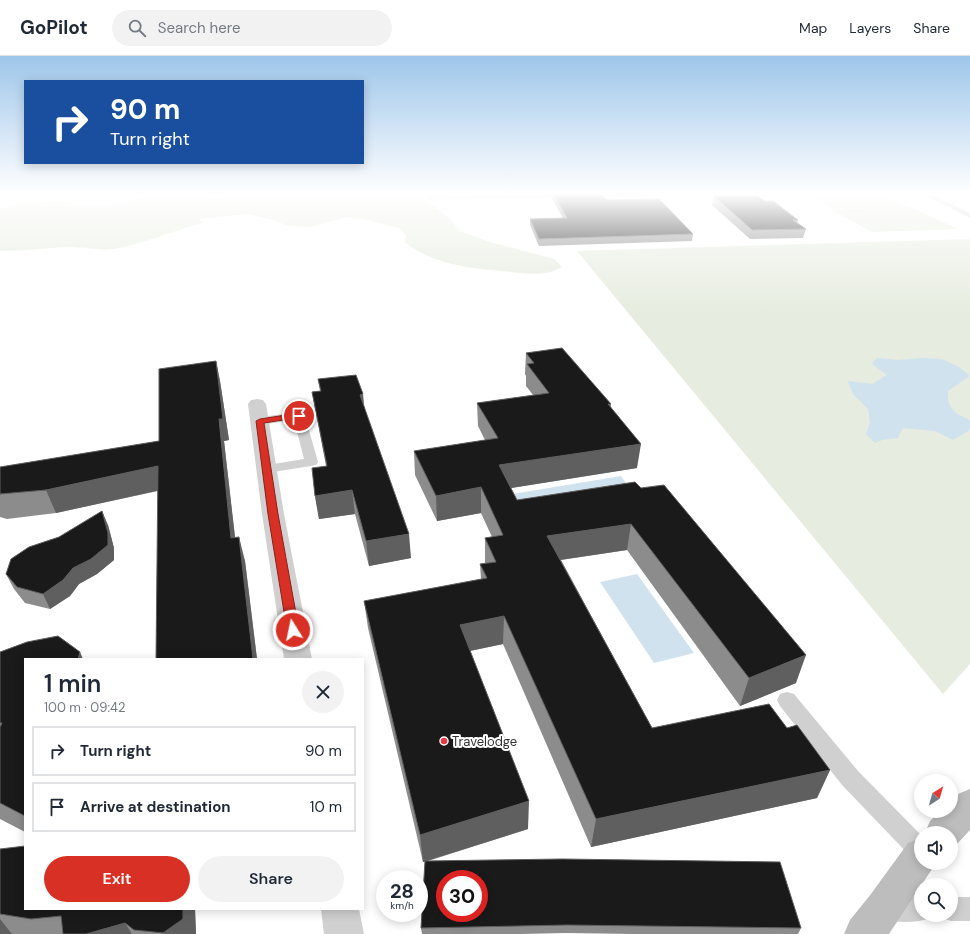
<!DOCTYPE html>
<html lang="en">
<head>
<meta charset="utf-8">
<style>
  body { margin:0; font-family:"DM Sans",sans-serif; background:#f2f2f3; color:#1f2937; height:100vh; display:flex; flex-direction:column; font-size:15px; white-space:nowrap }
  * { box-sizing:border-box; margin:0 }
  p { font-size:13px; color:#747a83 }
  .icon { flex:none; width:22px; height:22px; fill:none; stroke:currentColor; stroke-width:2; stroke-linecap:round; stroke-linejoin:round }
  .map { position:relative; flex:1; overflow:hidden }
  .details { position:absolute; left:24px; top:602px; width:340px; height:252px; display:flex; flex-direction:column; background:#fff; border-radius:0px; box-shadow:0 2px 10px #0003 }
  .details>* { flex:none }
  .banner { position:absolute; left:24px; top:24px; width:340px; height:84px; border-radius:0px; box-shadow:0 2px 10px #0003; background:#1a4fa0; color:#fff; overflow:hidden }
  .needle { width:26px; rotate:37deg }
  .tools { position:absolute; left:914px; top:718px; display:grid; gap:8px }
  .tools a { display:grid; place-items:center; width:44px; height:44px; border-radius:50%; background:#fff; box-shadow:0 2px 10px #0003; font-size:20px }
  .speed { position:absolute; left:376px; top:814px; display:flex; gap:8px; font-size:20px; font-weight:700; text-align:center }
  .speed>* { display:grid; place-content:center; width:52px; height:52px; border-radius:50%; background:#fff; box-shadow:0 2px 10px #0003; line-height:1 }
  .speed small { font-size:10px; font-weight:400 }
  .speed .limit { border:6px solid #d22; background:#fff; color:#111 }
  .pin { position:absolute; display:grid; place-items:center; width:34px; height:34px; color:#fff; margin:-17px; border:2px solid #fff; border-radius:50%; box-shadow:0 1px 4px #0007 }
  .me { position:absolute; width:44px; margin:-22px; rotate:350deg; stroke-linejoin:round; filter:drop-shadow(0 0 3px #0008) }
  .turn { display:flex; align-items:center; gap:14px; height:84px; padding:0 20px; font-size:18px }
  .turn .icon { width:52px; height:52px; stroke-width:2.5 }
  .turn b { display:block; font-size:28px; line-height:34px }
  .round { display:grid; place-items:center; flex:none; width:42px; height:42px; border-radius:21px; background:#f2f2f3 }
  .headline { display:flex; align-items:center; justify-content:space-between; height:68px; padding:0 20px }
  h1 { font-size:24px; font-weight:600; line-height:30px }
  .action { display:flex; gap:8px; margin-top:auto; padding:8px 20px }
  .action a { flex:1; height:46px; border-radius:24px; background:#d93025; color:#fff; font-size:16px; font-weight:600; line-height:46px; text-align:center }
  .action a+a { background:#f2f2f3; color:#1f2937 }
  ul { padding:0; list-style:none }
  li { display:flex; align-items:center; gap:12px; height:50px; margin:0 8px 6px; padding:0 12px; border:2px solid #e0e1e3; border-radius:0px }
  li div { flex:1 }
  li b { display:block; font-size:15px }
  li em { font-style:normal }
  header { display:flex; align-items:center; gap:24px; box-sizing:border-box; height:56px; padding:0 20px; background:#fff; border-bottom:1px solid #e0e1e3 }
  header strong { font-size:19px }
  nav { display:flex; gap:22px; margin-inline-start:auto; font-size:14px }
  .search { width:280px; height:36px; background:#f2f2f3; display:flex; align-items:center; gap:10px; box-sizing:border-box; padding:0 14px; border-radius:22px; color:#747a83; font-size:15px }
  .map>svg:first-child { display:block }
</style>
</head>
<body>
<header>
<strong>GoPilot</strong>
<div class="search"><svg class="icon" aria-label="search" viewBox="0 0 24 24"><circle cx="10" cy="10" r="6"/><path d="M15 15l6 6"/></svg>Search here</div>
<nav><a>Map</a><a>Layers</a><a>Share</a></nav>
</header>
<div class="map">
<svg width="970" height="878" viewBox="0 0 970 878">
  <rect width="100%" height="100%" fill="#fff"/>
  <g fill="#e6ecdf">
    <path d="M187 136 207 138V140C214 145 221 143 229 141V138L223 136H345L346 140 352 142 361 141 360 136H416L449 162 460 175 490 186 554 203 562 211C557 213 550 217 545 217 530 219 515 216 501 215 469 212 431 208 405 186L406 179 399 172 367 164 346 161 310 171 287 170 277 165 248 158 199 163 203 167C175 174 148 186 119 192 102 196 84 190 67 191 44 192 23 195 0 195V153L18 147 70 145 72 149 102 150 124 147 148 139Z"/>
    <path d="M885 140 908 151 833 153 814 141Z"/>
    <path d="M910 151 958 173 872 176 832 154 871 152 885 160 872 152Z"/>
    <path d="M970 183V608L943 638 577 195Z"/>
  </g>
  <g fill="#cfe2ee">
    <path d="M877 302 898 304 922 302 942 303 959 311 970 320 948 335C947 353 954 357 970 364V374L953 384 935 375 903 372 898 382 882 384 875 387 866 378 870 367 868 353 853 338 848 325 872 328 887 319 872 308Z"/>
    <path d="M621 420 629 431 514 452 506 439Z"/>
    <path d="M637 518 694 597 654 607 600 526Z"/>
  </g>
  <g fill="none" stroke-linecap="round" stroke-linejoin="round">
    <g fill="#d0d0d0" fill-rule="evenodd">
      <path d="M628 136H725L722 138 431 144 428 142 431 140Z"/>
      <path d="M918 136H926L970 157V162Z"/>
      <path d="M299 356 303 357 305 360 318 406 316 409 311 410 267 417 262 416 260 413 262 410 304 403 294 364 260 369 256 368 254 365 256 362 260 361Z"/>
      <path d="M787 636 794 638 858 715 921 779V806L913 803 842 729 780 650 777 644 780 638Z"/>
      <path d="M887 840 921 841V859H931L930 862C915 868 893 867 878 861L875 852 878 843Z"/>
      <path d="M951 841H970V865H951L942 862 941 859H951Z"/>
    </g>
    <g fill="#d0d0d0" fill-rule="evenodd">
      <path d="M257 343 263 344 266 348 284 458 312 603H284L262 458 248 348 251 344Z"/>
      <path d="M321 853H359L364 878H324Z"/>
    </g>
    <g fill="#bdbdbd" fill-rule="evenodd">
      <path d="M970 733V774L956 789 951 791V777H925L930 765 940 755H951V744L958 738Z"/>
      <path d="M921 782V807H936L889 878H844L850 864 871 838 908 787Z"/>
    </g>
  </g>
  <g fill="#8c8c8c">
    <path d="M553 137 607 144 693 178 692 185 539 190 530 169V163L563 162 552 143Z"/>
    <path d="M714 140 765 145 798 164 797 167 806 173 803 182 750 183 712 149Z"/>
    <path d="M526 297 611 348V351L637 412 511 432 517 444 635 426 796 627 740 650 627 494 561 504 652 672H787L830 714 817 742 591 791 503 588 470 595 528 773 428 805 801 872 798 878H634L566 877 521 878H422L421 872 425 806H423L368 572 364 545 481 523 480 508H485V482L492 481 481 457 437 465 415 419 414 395 485 384 478 370 477 347 533 339 526 330V320L525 318Z"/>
    <path d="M216 305 220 325 229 384 224 385 235 482 245 505 257 603H156L158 435 56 457 7 463 0 461V411L159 385Z"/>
    <path d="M318 323 364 350 411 502 369 510 355 458 319 463 315 440 326 410 316 357 312 336 320 335Z"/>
    <path d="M108 469 114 492V504L97 518 79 528 70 540 50 553 25 547 14 533 6 518Z"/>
    <path d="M0 596 25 603V776L0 763Z"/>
    <path d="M0 793 25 853H195L196 878H0Z"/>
  </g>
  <g fill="#5f5f5f">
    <path d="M216 305 220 325 229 384 224 385 238 507 231 482 219 363Z"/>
    <path d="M363 338 365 359 360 339Z"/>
    <path d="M641 388 637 412 498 434 499 409Z"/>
    <path d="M158 410 165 433 56 457 46 434Z"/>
    <path d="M481 431V457L437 465 436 440Z"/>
    <path d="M352 434 355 458 319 463 315 440Z"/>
    <path d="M102 455 108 469 114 492V504L97 518 79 528 70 540 50 553 43 538Z"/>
    <path d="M631 468 627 494 546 506 547 480Z"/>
    <path d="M409 478 411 502 369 510 366 485Z"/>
    <path d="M239 481 245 505 257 603H253Z"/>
    <path d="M504 560 503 588 460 597V569Z"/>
    <path d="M80 596 83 603H78Z"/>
    <path d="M806 599 796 627 740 650 749 622Z"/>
    <path d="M830 714 817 742 591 791 596 763Z"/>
    <path d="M529 745 528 773 423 806 420 779Z"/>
    <path d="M183 853H195L196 878H163V877Z"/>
    <path d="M0 863 12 878H0Z"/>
    <path d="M125 867 132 878H86Z"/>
  </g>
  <g fill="#1a1a1a" stroke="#5f5f5f" fill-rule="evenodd">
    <path d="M599 136 607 144 659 143 693 178 539 183 530 163 567 162 553 137Z"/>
    <path d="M714 140H757L765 145H773L798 164H793L806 173 752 174Z"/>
    <path d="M562 292 611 348H608L641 388 499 409 517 444 635 426 641 432 664 429 806 599 749 622 631 468 547 480 652 672 769 648 787 672 797 669 830 714 596 763 504 560 460 569 529 745 420 779 364 545 487 522 480 508 496 506 485 482 503 479 481 431 436 440 414 395 498 382 477 347 549 337 527 308 534 307 526 297Z"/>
    <path d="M216 305 223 363H219L231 482 239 481 253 603H156L158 410 46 434 0 438V411L159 385V313Z"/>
    <path d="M356 319 363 338 360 339 409 478 366 485 352 434 315 440 312 412 327 410 312 336 321 335 318 323Z"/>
    <path d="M102 455 108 477V489L91 503 73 512 63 524 43 538 17 531 6 518 11 503 29 491 59 481Z"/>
    <path d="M58 580 80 596 78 603H25V760L0 747V671L2 667H0V596L27 586Z"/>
    <path d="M25 790V853H183V863L163 877 134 874 125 867 86 878H63L61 860 31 863 0 858V793Z"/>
    <path d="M562 803 780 806 801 872 567 869 421 872 425 805ZM445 823H479V857H445Z"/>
  </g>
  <linearGradient id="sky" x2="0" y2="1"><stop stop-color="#9ec6ea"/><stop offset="0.53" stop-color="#fff"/><stop offset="1" stop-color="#fff" stop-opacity="0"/></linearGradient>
  <rect width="970" height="259" fill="url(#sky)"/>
  <path fill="#d93025" stroke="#8d1f18" d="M299 357 302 358V361L264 367 278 458 299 574 297 577 293 578 289 577 287 574 268 458 256 365 260 363Z"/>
  <circle fill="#e63946" stroke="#fff" stroke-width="1.5" cx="444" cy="685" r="4"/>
  <g text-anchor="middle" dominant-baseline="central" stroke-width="4" stroke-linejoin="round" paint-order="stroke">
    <g font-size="13" fill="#333" stroke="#fff" text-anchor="start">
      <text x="452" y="685">Travelodge</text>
    </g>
  </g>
</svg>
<div class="tools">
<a><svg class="needle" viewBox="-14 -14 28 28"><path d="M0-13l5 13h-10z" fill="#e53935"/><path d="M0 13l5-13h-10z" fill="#747a83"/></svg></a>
<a><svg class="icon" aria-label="sound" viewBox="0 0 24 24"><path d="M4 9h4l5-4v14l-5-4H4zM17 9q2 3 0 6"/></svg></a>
<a><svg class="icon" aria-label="search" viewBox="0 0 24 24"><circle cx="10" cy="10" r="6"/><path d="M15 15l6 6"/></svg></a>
</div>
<div class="speed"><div>28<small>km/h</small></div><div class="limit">30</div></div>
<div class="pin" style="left:299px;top:360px;background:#d93025"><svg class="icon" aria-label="arrive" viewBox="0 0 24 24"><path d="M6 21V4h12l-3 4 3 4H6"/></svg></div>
<svg class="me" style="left:293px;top:574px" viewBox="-20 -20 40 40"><circle r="17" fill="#d93025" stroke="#fff" stroke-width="3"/><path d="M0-11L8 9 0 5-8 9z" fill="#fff"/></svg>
<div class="banner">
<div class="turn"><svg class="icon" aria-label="right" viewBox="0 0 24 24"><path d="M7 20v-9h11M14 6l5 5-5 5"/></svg><div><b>90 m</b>Turn right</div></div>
</div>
<section class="details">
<div class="headline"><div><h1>1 min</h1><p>100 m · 09:42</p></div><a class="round"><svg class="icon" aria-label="close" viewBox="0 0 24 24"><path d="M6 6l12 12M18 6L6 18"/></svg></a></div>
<ul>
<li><svg class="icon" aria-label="right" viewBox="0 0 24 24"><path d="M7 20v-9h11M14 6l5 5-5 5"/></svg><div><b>Turn right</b></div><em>90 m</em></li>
<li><svg class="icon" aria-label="arrive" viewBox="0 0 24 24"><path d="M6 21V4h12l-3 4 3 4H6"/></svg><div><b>Arrive at destination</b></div><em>10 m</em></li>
</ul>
<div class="action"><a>Exit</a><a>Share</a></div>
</section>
</div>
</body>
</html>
